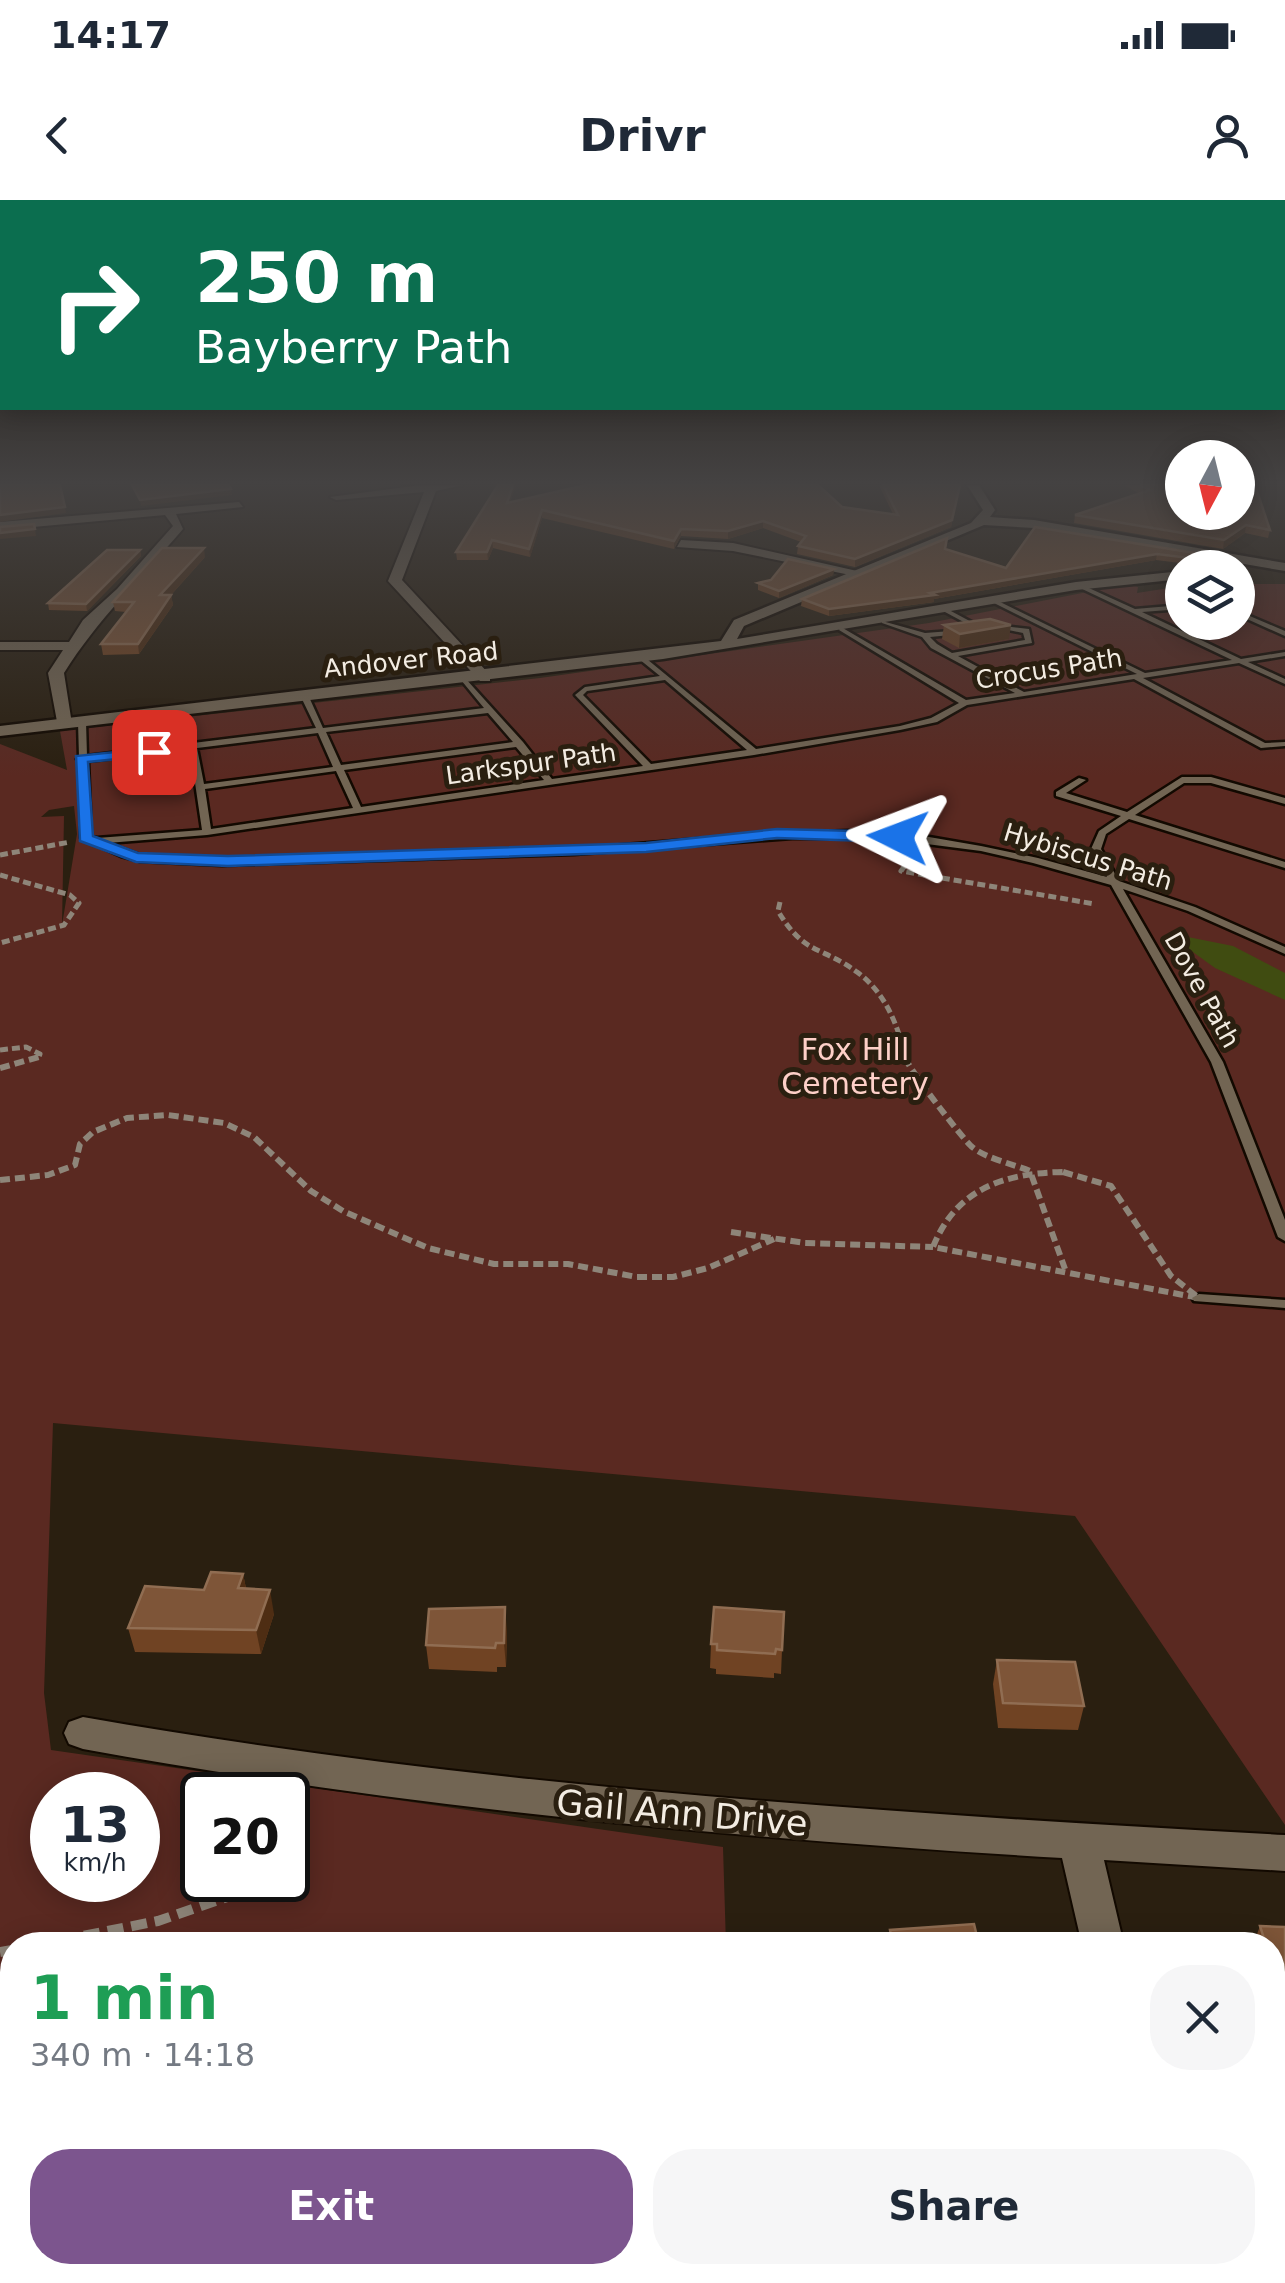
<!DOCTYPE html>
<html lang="en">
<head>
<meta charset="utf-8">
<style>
  body { margin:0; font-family:"DejaVu Sans",sans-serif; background:#f6f6f7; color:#1f2937; height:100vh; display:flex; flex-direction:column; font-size:38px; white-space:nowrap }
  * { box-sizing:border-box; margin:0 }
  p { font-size:32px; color:#747a83 }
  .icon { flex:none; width:55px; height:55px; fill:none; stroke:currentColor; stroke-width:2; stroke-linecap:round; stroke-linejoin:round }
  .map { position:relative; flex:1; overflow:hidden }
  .drawer { position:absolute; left:0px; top:1732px; width:1285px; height:352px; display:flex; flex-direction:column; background:#fff; border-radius:40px 40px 0 0; box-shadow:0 5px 25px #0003 }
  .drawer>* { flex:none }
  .hud { position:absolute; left:0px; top:0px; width:1285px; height:210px; box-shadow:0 5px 25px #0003; background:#0b6e4f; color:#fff; overflow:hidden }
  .needle { width:65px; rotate:187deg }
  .tools { position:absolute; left:1165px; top:240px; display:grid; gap:20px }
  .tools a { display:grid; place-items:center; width:90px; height:90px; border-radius:50%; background:#fff; box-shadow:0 5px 25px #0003; font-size:50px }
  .speed { position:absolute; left:30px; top:1572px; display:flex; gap:20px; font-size:50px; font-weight:700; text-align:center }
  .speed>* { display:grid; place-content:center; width:130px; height:130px; border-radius:50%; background:#fff; box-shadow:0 5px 25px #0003; line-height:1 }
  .speed small { font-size:25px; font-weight:400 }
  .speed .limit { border:5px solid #111; border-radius:15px; background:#fff; color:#111 }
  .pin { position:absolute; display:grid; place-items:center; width:85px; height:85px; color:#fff; margin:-42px; border-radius:20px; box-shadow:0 5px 15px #0006 }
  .me { position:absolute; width:110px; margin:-55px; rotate:273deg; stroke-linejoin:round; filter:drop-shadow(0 0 8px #0008) }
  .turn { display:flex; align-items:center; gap:35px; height:210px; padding:0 30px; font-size:45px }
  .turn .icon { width:130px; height:130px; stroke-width:2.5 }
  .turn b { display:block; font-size:70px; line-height:85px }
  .round { display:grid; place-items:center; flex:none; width:105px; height:105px; border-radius:40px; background:#f6f6f7 }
  .summary { display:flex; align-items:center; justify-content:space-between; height:170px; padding:0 30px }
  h1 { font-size:60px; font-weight:700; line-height:75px; color:#1e9e55 }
  .cta { display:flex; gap:20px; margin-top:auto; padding:20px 30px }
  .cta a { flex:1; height:115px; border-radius:40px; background:#7c558e; color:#fff; font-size:40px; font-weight:700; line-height:115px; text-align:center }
  .cta a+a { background:#f6f6f7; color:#1f2937 }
  .status { display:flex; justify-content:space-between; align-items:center; height:70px; padding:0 50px; background:#fff; direction:ltr }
  .status svg { height:28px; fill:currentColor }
  header { display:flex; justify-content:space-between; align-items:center; height:130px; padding:0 30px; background:#fff; font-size:45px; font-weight:700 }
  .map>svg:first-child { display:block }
</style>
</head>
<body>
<div class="status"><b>14:17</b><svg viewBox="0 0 49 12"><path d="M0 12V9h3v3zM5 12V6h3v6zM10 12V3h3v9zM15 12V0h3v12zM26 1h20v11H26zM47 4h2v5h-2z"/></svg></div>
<header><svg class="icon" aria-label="back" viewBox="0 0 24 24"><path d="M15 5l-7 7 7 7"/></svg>Drivr<svg class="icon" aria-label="person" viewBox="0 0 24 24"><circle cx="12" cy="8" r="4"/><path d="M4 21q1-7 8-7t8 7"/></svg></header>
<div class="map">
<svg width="1285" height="2083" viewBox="0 0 1285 2083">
  <rect width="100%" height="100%" fill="#2a1f10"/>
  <path fill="#5a2921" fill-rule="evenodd" d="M1128 384 1138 387 1137 393 1182 386V422H1238V384H1285V1625L1075 1316 53 1223 44 1493 51 1550 723 1647 726 1745H12V2072H738L739 2083H0V544L67 570 60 531 540 478 929 423ZM74 606 77 634 62 725 64 616 41 617 49 610ZM52 1595H138V1680H52ZM202 1595H288V1680H202Z"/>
  <path fill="#404c11" d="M1183 736 1233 746 1285 773V800L1215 768 1179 742Z"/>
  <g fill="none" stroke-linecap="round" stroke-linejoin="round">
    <g stroke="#120900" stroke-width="5">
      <g id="lane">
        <path d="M1080 384 1135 409 1182 405V409L1142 412 1241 459 1285 452V456L1248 462 1285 479V484L1239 463 1143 478 1265 543 1285 542V546L1261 548 1134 479 967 505 937 522 900 530 754 555 207 635 107 643 140 655 222 659 574 649 763 634 850 631 929 637 981 646 1038 658 1107 677 1091 649 1099 631 1121 616 1056 596V592L1079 578 1086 580 1066 593 1127 612 1182 577H1211L1285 598V604L1211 583H1184L1135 615 1285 662V668L1129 619 1106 634 1101 649 1119 681 1195 707 1285 747V754L1188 711 1123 689 1223 862 1285 1020V1041L1278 1037 1211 862 1111 685 1033 663 981 651 880 638H792L574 654 222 665 140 661 121 656 81 638 79 561 77 559 79 557 78 522 82 520 86 522 87 556 316 528 301 497 305 495 309 497 323 528 484 508 461 480 465 478 523 542 552 579 643 566 575 495 585 487 660 476 639 459 638 457 642 455 756 549 900 526 931 518 959 503 839 430 841 427 966 500 1015 493 931 448 922 437 882 423V421L925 433 964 430 961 434 930 437 937 444 952 453 1025 440 1023 433 994 427V425L1029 429 1032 443 958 456 1024 492 1137 474 992 402V400H996L1145 473 1232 460 1078 387ZM665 480 747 550 651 564 583 495 587 491ZM488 513 513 542 341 565 326 532ZM318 533 333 567 204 584 197 548ZM516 547 544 580 361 607 344 570ZM190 549 202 630 97 638 91 636 88 561ZM336 571 353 608 211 629 205 589Z"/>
        <path d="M945 410H949L979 426 973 427 945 412Z"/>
        <path d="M1238 411 1285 431V436L1238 415Z"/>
        <path d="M1199 1094 1285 1100V1108L1194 1101 1192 1098Z"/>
      </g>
    </g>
    <g stroke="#120900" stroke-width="4">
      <g id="street">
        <path d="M421 285H463L436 291 402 380 490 475V481H480L388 381 424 292 336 300 330 297Z"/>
        <path d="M239 302 243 307 176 314 183 329C142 377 97 420 64 473L72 524 58 527 48 473 63 450H0V442H69L83 420 117 389 173 326 165 315 0 330V322Z"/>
        <path d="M681 340 733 343 866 373 860 377 733 351 677 347Z"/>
        <path d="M83 1517C481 1587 882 1613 1285 1635V1671L1104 1660 1124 1745H1082L1062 1658C733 1638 407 1608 83 1549L69 1544 64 1533 69 1522Z"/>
        <path d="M1154 2072H1204L1207 2083H1157Z"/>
      </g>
    </g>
    <g stroke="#120900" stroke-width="5">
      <path id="secondary" d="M967 285H979L995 310 990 317 1034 320 1285 363V371L1034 328 984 325 744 426 737 439 1076 382 1182 371V379L1076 390 663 459 0 536V526L721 441 734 420 971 323 983 310Z"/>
    </g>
    <g stroke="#8e8579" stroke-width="5" stroke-dasharray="8 4" stroke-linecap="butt">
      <path d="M0 655 70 642"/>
      <path d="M912 656 901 671 1095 704"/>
      <path d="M0 675 70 695 79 703 64 725 0 743"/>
      <path d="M780 702 778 711C805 756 820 745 857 772 886 793 898 826 906 859"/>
      <path d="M0 850 26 847 40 854 38 859"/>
    </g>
    <g stroke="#8e8579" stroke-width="6" stroke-dasharray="10 5" stroke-linecap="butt">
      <path d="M905 857C907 867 960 935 971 946 984 958 1013 964 1030 971L1065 1069"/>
      <path d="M0 868 39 857"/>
      <path d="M1063 972 1111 986 1171 1076 1199 1098 933 1047C956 989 1004 973 1063 972Z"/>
      <path d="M0 980 48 975 75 965 80 944 93 932 127 918 168 915 224 923 254 937 311 991 343 1011 428 1048 494 1064H568L637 1077H673L708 1068 774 1039"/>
      <path d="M731 1032 805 1043 933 1047"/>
    </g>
    <g stroke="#8e8579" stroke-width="10" stroke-dasharray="16 8" stroke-linecap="butt">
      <path d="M288 1676 304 1670"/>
      <path d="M37 1745 158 1721 276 1680"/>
      <path d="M0 1752 12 1750"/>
    </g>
    <use href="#lane" fill="#726553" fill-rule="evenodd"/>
    <use href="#street" fill="#726553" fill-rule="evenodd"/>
    <use href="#secondary" fill="#726553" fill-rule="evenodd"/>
  </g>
  <g fill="#704323">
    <path d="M516 285 510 302 842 307 893 314 879 285H960L951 327 855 367 797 354 798 346 801 342 763 328 728 339 681 336 674 349 542 318 530 357 493 348 488 360H457L456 352Z"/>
    <path d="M1124 285H1182L1270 330 1268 338 1245 333 1223 349 1074 323 1075 315 1140 294Z"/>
    <path d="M1035 327 1207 355 1206 361 1196 365 1156 360 934 399V402L829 416 801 406 802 399 945 349 1006 368Z"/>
    <path d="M140 350 141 356 87 411 49 410 48 403Z"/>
    <path d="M205 357 171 395 173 405 139 454 103 455 101 444 126 412 115 411 113 402Z"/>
    <path d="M834 369 833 375 779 398 758 390V383Z"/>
    <path d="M944 425 1009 439 959 448 942 439Z"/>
    <path d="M243 1374 246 1388 274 1414 261 1454 135 1452 128 1428 204 1390Z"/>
    <path d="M507 1431 506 1467H497V1472L429 1469 426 1445Z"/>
    <path d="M711 1444 782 1450 781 1474 774 1473V1478L716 1474V1469L710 1468Z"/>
    <path d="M997 1460 1084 1506 1078 1530 998 1528 993 1484Z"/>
    <path d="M1260 1726 1285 1727V1873H1272V1745H1253Z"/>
    <path d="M989 2072H1068L1069 2083H990Z"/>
  </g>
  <g fill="#4e2d13">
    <path d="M513 285H516L507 310V303Z"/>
    <path d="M960 285 951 327 855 367V359Z"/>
    <path d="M231 289 232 295 141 306 140 300Z"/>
    <path d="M65 307 66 313 0 322V315Z"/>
    <path d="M542 310V318L530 357 529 349Z"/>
    <path d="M763 321V328L728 339V331Z"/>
    <path d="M1246 325 1245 333 1223 349 1224 340Z"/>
    <path d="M35 329 36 336 0 339V333Z"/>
    <path d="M681 329V336L674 349V341Z"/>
    <path d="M492 340 493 348 488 360 487 352Z"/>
    <path d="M204 348 205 357 162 405 160 395Z"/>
    <path d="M140 350 141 356 87 411 86 404Z"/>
    <path d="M1157 354 1156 360 934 399V402L829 416V409Z"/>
    <path d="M1207 355 1206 361 1196 365 1197 359Z"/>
    <path d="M834 369 833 375 779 398V391Z"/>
    <path d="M171 395 173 405 139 454 138 444Z"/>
    <path d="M1011 425 1009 439 959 448 960 434Z"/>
    <path d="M243 1374 248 1398 238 1388Z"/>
    <path d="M270 1390 274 1414 261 1454 256 1430Z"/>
    <path d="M505 1407 507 1431 506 1467 504 1443Z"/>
  </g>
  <g fill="#7e5538" stroke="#906d52" stroke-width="2.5">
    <path d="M0 285H60L65 307 0 315Z"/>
    <path d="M132 285H229L231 289 140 300Z"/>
    <path d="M498 285H513L507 303 586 285H818L842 307 898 315 883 285H960L952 320 855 359 798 346 806 336 763 321 728 331 681 329 674 341 542 310 529 349 492 340 487 352H456Z"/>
    <path d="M1140 285H1182V312H1238V285H1255L1270 330 1246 325 1224 340 1075 315 1150 290Z"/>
    <path d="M34 324 35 329 0 333V327Z"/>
    <path d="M1035 327 1207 355 1197 359 1157 354 930 393 935 395 829 409 802 399 947 338 945 349 1006 368Z"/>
    <path d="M162 348H204L160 395H171L138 444H101L134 402H113Z"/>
    <path d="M107 350H140L86 404 48 403Z"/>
    <path d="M788 359 834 369 779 391 758 383 771 380Z"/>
    <path d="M990 419 1011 425 960 434 944 425Z"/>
    <path d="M211 1372 243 1374 238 1388 270 1390 256 1430 128 1428 145 1386 204 1390Z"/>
    <path d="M505 1407 504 1443H496L495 1448 426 1445 429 1409Z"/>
    <path d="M714 1407 784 1412 782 1450 776 1449 775 1454 717 1450V1444H711Z"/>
    <path d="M997 1460 1075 1462 1084 1506 1003 1503Z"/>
    <path d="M974 1724 979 1745H893L890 1730Z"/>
    <path d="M1260 1726 1285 1727V1849L1272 1850V1745H1266Z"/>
    <path d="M997 2072H1068L1069 2083H998Z"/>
  </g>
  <linearGradient id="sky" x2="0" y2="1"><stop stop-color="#171109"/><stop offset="0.49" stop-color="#444242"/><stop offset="1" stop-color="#444242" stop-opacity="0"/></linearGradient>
  <rect width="1285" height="577" fill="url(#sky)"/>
  <path fill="#1a73e8" stroke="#114b97" stroke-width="2.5" d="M154 548 159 555 88 562 93 636 138 653 228 656 646 643 777 629 898 632 906 637 898 642 777 638 646 652 228 666 136 662 80 641 76 556Z"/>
  <g text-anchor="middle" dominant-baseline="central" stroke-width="10" stroke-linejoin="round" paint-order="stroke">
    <g font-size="25" fill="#f3ece2" stroke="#2a1f10">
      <text transform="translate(411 460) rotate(-6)">Andover Road</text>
      <text transform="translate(1049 469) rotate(-9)">Crocus Path</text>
      <text transform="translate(531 564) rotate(-8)">Larkspur Path</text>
      <text transform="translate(1088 657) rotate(17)">Hybiscus Path</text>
      <text transform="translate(1202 790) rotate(61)">Dove Path</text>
    </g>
    <g font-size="30" fill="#fed0c8" stroke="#2a1f10">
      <text x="855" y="849">Fox Hill<tspan x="855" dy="34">Cemetery</tspan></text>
    </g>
    <g font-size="35" fill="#f3ece2" stroke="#2a1f10">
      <text transform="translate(682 1613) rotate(5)">Gail Ann Drive</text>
    </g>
  </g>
</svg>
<div class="tools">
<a><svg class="needle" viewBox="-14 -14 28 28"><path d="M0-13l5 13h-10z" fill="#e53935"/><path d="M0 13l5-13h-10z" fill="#747a83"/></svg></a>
<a><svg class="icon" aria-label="layers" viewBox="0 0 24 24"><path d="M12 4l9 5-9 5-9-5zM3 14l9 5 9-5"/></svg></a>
</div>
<div class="speed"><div>13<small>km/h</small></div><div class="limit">20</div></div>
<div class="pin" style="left:154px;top:552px;background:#d93025"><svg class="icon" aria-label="arrive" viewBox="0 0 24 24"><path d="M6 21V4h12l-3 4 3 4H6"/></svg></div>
<svg class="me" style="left:898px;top:637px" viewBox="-20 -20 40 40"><path d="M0-17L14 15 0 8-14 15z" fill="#1a73e8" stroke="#fff" stroke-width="4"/></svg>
<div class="hud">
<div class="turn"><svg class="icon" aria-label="right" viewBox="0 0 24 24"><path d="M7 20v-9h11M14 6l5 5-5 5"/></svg><div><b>250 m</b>Bayberry Path</div></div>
</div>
<section class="drawer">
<div class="summary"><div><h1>1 min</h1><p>340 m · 14:18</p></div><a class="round"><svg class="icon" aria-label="close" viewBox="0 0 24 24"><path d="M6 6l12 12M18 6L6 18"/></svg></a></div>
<div class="cta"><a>Exit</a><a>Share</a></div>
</section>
</div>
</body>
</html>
